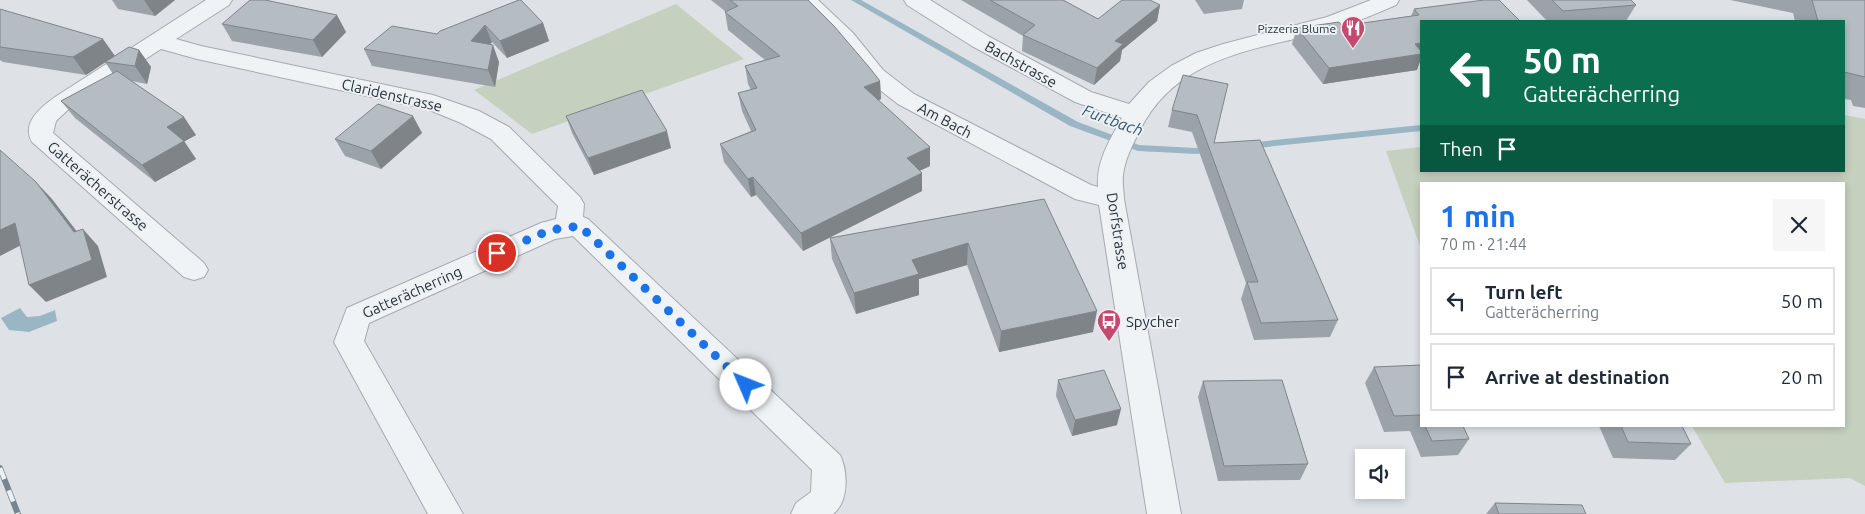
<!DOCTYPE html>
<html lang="en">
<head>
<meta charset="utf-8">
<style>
  body { margin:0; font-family:Ubuntu,sans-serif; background:#f6f6f7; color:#1f2937; height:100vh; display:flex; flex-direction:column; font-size:19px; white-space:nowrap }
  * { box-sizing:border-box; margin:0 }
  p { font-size:16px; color:#747a83 }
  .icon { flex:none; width:28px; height:28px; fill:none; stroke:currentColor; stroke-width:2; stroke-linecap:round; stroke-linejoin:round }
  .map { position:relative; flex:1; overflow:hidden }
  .sheet { position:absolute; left:1420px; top:182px; width:425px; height:245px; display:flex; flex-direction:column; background:#fff; border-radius:0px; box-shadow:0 2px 8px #0003 }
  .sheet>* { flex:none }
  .top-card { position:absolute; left:1420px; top:20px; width:425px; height:152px; border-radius:0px; box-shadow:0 2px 8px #0003; background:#0b6e4f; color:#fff; overflow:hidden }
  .buttons { position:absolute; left:1355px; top:449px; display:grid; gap:10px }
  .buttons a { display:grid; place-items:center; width:50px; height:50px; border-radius:0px; background:#fff; box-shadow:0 2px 8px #0003; font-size:25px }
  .pin { position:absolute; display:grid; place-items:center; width:42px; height:42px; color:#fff; margin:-21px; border:2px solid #fff; border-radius:50%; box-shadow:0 1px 5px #0007 }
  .me { position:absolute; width:55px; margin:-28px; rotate:314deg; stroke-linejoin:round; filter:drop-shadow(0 0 4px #0008) }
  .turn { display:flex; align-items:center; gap:18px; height:105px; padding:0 20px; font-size:22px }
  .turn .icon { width:65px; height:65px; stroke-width:2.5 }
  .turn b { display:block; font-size:35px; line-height:42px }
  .then { display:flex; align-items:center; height:48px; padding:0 20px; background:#0003; gap:10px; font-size:19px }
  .round { display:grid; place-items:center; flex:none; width:52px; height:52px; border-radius:0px; background:#f6f6f7 }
  .headline { display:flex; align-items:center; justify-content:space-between; height:85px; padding:0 20px }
  h1 { font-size:30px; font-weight:600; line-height:38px; color:#1a73e8 }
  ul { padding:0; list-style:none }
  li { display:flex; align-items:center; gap:15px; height:68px; margin:0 10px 8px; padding:0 10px; border:2px solid #e0e1e3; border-radius:0px }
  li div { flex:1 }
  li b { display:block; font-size:19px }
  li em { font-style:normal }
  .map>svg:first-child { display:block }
</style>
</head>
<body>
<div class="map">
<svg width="1865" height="514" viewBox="0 0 1865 514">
  <rect width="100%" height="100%" fill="#dee2e6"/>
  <g fill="#c6d0bf">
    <path d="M676 4 744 59 532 134 474 90Z"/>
    <path d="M1844 115 1865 119V486L1850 478 1725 483 1692 426H1844V184H1421V249L1386 151 1421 147V171H1844Z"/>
  </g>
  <path fill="#9ab6c5" d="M20 308 27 317 40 316 55 310 57 321 29 332 9 330 1 318Z"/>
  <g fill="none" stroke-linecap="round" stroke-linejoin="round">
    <g fill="#9ab6c5" fill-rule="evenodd">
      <path d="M851 0H861L1078 122 1139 145 1196 148 1214 146 1219 149 1214 152 1196 154 1138 151 1070 126Z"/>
      <path d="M1421 125V131L1247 149 1242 146 1247 143Z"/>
    </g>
    <g stroke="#a4aab0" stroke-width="2">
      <g id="minor">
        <path d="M206 0H232L229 5 176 39 201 46 433 95 479 111 509 127 580 197 584 204 583 217 588 219 840 455C848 471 849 502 833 514H791L796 503 811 492 812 470 573 236 555 239 369 323 364 341 463 514H428L334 342 347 308 541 223 556 219 558 206 491 139 461 123 427 109 197 59 161 49 71 107 56 121 53 133 204 263 208 270 204 277 194 280 184 277 32 142C21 123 41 107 55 97Z"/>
        <path d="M795 0H818L853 33 883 70 914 94 1091 185 1098 187C1096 162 1110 139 1122 118L1075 102 972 46 907 5 904 0H930L988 36 1091 92 1129 104 1149 82 1171 66 1196 53 1223 44 1327 17 1371 0H1399L1396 5C1375 14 1354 23 1332 30 1259 49 1177 55 1140 130 1133 144 1124 161 1123 176 1122 184 1124 192 1124 199L1181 514H1147L1099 205 1075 199 898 104 867 80 837 43Z"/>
      </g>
    </g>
    <use href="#minor" fill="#f0f3f5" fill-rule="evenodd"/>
    <g stroke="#78848f" stroke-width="6">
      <path id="rail" d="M0 468 18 514"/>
    </g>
    <use href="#rail" stroke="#edf1f4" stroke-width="4.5" stroke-dasharray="12" stroke-linecap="butt"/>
  </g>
  <g fill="#9ca3a8">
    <path d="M112 0H175L155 16 118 9Z"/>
    <path d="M519 0 543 23 549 41 507 58 492 42 490 44 499 62 495 87 372 66 364 49 437 34Z"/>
    <path d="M711 0H808L880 81 881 99 879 100 930 166 920 170 922 191 803 251 756 195 751 197 724 162 720 144 751 131 742 111 738 93 751 90 748 84 745 66 765 60 728 30 725 12H726Z"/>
    <path d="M961 0H1063L1098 19 1160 5 1157 21 1122 50 1120 61 1094 85 1022 51 1023 36Z"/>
    <path d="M1195 0H1244L1242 9 1204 14Z"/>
    <path d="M1527 0H1631L1636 5 1626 21H1547Z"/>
    <path d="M1730 0H1865V108L1853 106 1851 100 1844 99V21H1795L1793 13Z"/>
    <path d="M0 9 115 56 139 50 151 67 147 84 131 81 196 135 184 141 196 159 155 182 75 118 61 101 113 74 105 62 86 75 3 62 0 60Z"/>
    <path d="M1414 9 1520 21H1421L1417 70 1323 84 1292 44 1297 28 1342 26 1411 16Z"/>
    <path d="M222 24 346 32 322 57 232 41Z"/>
    <path d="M1183 75 1214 143 1338 320 1330 337 1254 340 1241 299 1246 283 1192 132 1168 127 1172 110Z"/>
    <path d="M566 116 671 148 594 175 572 133Z"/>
    <path d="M422 133 381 169 345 156 335 139Z"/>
    <path d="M1044 199 1093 332 999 352 967 265 919 279V295L856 314 832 259 830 238Z"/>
    <path d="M1421 365V426H1463L1469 439 1458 455 1421 457 1410 431 1384 432 1365 383 1374 367Z"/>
    <path d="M1058 380 1117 425 1072 436 1056 396Z"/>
    <path d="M1203 381 1308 464 1300 480 1218 481 1198 397Z"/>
    <path d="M1599 426H1682L1691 444 1675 460 1613 458Z"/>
    <path d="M1495 503 1586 514H1486Z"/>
  </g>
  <g fill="#7f8488">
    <path d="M144 0H175L155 16Z"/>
    <path d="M1160 5 1157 21 1122 50 1120 61 1094 85 1097 68 1115 41Z"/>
    <path d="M337 15 346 32 322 57 313 40Z"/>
    <path d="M543 23 549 41 507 58 500 41Z"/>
    <path d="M485 25 492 42 478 58 471 41Z"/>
    <path d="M103 39 115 56 86 75 73 57Z"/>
    <path d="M1421 43V59L1417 70 1323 84 1329 68 1415 44Z"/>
    <path d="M493 45 499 62 495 87 488 70Z"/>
    <path d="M139 50 151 67 147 84 135 66Z"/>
    <path d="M880 81 881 99 865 105 864 87Z"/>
    <path d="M413 116 422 133 381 169 371 151Z"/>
    <path d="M184 117 196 135 180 144 167 127Z"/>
    <path d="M667 131 671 148 594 175 588 158Z"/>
    <path d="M184 141 196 159 155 182 142 165Z"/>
    <path d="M930 147V166L907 177V158Z"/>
    <path d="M922 173V191L803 251 801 233Z"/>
    <path d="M753 177 756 195 751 197 748 179Z"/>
    <path d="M36 182 52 199 88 246 83 229 98 246 107 277 46 302 29 285 74 232Z"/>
    <path d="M15 223 31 240 0 256V230Z"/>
    <path d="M968 243 967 265 919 279V295L856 314 854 293 912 260Z"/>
    <path d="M1097 311 1093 332 999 352 1001 331Z"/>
    <path d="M1121 409 1117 425 1072 436 1075 420Z"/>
  </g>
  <g fill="#b5bdc3" stroke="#7f8488">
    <path d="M250 0H265L337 15 313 40 222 24Z"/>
    <path d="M519 0H521L543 23 500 41 485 25 471 41 493 45 488 70 364 49 392 26 437 34 440 31Z"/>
    <path d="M730 0H808L834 26 869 67 880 81 864 87 930 147 907 158 922 173 801 233 753 177 748 179 720 144 756 130 738 93 757 88 745 66 780 56 725 12 738 6Z"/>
    <path d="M990 0H1063L1098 19 1122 0H1150L1160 5 1115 41 1123 44 1097 68 1023 35 1035 25Z"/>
    <path d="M1484 0H1499L1520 21H1421V43L1415 44 1421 51V54L1329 68 1297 28 1339 22 1342 26 1419 15 1414 9Z"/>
    <path d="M1552 0H1631L1636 5 1563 11Z"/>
    <path d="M1812 0H1865V77L1844 72V21H1818Z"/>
    <path d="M0 9 103 39 73 57 0 47Z"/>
    <path d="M129 47 139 50 135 66 105 62Z"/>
    <path d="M117 71 184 117 167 127 184 141 142 165 61 101Z"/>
    <path d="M1183 75 1228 84 1214 143 1260 140 1338 320 1261 323 1247 282H1258L1197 115 1172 110Z"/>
    <path d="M642 90 667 131 588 158 566 116Z"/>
    <path d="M378 104 413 116 371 151 335 139Z"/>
    <path d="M0 150 36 182 74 232 83 229 92 260 29 285 15 223 0 230Z"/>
    <path d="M1044 199 1097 311 1001 331 968 243 912 260 919 274 854 293 830 238Z"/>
    <path d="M1421 365V417L1420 415 1394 416 1374 367Z"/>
    <path d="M1104 370 1121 409 1075 420 1058 380Z"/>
    <path d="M1282 380 1308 464 1224 466 1203 381Z"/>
    <path d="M1425 426H1463L1469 439 1432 441Z"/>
    <path d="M1621 426H1682L1691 444 1628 442Z"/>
    <path d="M1495 503 1582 505 1586 514H1499Z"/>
  </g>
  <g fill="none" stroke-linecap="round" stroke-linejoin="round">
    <path stroke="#1a73e8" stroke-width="9" stroke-dasharray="0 16.2" d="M497 253 550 230 580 226 746 385"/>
  </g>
  <defs>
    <g id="restaurant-pin" transform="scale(1.25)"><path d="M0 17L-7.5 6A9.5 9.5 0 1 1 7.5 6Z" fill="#c6486f" stroke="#edf1f4"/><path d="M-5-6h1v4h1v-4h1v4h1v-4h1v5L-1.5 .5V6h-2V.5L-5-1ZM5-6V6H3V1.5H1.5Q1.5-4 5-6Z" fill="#fff"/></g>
    <g id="bus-pin" transform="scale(1.25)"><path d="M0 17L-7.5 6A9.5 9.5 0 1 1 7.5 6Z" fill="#c6486f" stroke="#edf1f4"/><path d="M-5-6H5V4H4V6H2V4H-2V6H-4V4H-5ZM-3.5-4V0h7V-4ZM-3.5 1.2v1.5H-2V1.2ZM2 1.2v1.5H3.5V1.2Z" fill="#fff"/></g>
  </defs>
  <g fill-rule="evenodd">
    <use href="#restaurant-pin" x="1353" y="28"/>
    <use href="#bus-pin" x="1109" y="321"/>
  </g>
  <g text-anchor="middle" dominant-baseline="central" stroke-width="4" stroke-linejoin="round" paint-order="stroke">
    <g font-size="12" fill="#28333c" stroke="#edf1f4" text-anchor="end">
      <text x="1336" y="28">Pizzeria Blume</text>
    </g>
    <g font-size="15" fill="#28333c" stroke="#edf1f4">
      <text transform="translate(1021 64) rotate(29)">Bachstrasse</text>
      <text transform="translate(392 95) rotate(13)">Claridenstrasse</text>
      <text transform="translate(945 120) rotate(28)">Am Bach</text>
      <text transform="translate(98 186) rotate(41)">Gatterächerstrasse</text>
      <text transform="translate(1118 231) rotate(81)">Dorfstrasse</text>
      <text transform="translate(412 292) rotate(-24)">Gatterächerring</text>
    </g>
    <g font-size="15" fill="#28333c" stroke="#edf1f4" text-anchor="start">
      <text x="1126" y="321">Spycher</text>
    </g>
    <g font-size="16" font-style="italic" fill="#34576e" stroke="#edf1f4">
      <text transform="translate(1113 120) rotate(20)">Furtbach</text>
    </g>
  </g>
</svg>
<div class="buttons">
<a><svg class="icon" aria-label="sound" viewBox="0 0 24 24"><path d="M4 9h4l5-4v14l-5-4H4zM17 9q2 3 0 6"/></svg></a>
</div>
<div class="pin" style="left:497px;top:253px;background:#d93025"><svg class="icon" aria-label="arrive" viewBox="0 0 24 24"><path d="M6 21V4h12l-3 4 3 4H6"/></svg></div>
<svg class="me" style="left:746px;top:385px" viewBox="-20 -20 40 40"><circle r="19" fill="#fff"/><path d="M0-13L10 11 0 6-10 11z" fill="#1a73e8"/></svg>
<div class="top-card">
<div class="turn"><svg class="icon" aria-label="left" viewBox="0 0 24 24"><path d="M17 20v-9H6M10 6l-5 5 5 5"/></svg><div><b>50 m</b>Gatterächerring</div></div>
<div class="then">Then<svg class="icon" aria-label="arrive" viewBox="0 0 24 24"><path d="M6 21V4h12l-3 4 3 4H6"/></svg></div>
</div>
<section class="sheet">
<div class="headline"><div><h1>1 min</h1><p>70 m · 21:44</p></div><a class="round"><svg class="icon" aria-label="close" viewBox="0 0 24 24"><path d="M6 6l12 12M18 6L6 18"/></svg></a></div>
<ul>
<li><svg class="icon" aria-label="left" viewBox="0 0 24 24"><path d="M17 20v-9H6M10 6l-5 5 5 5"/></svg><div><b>Turn left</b><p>Gatterächerring</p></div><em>50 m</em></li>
<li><svg class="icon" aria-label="arrive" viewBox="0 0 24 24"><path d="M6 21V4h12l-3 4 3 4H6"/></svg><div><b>Arrive at destination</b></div><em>20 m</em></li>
</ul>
</section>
</div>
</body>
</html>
